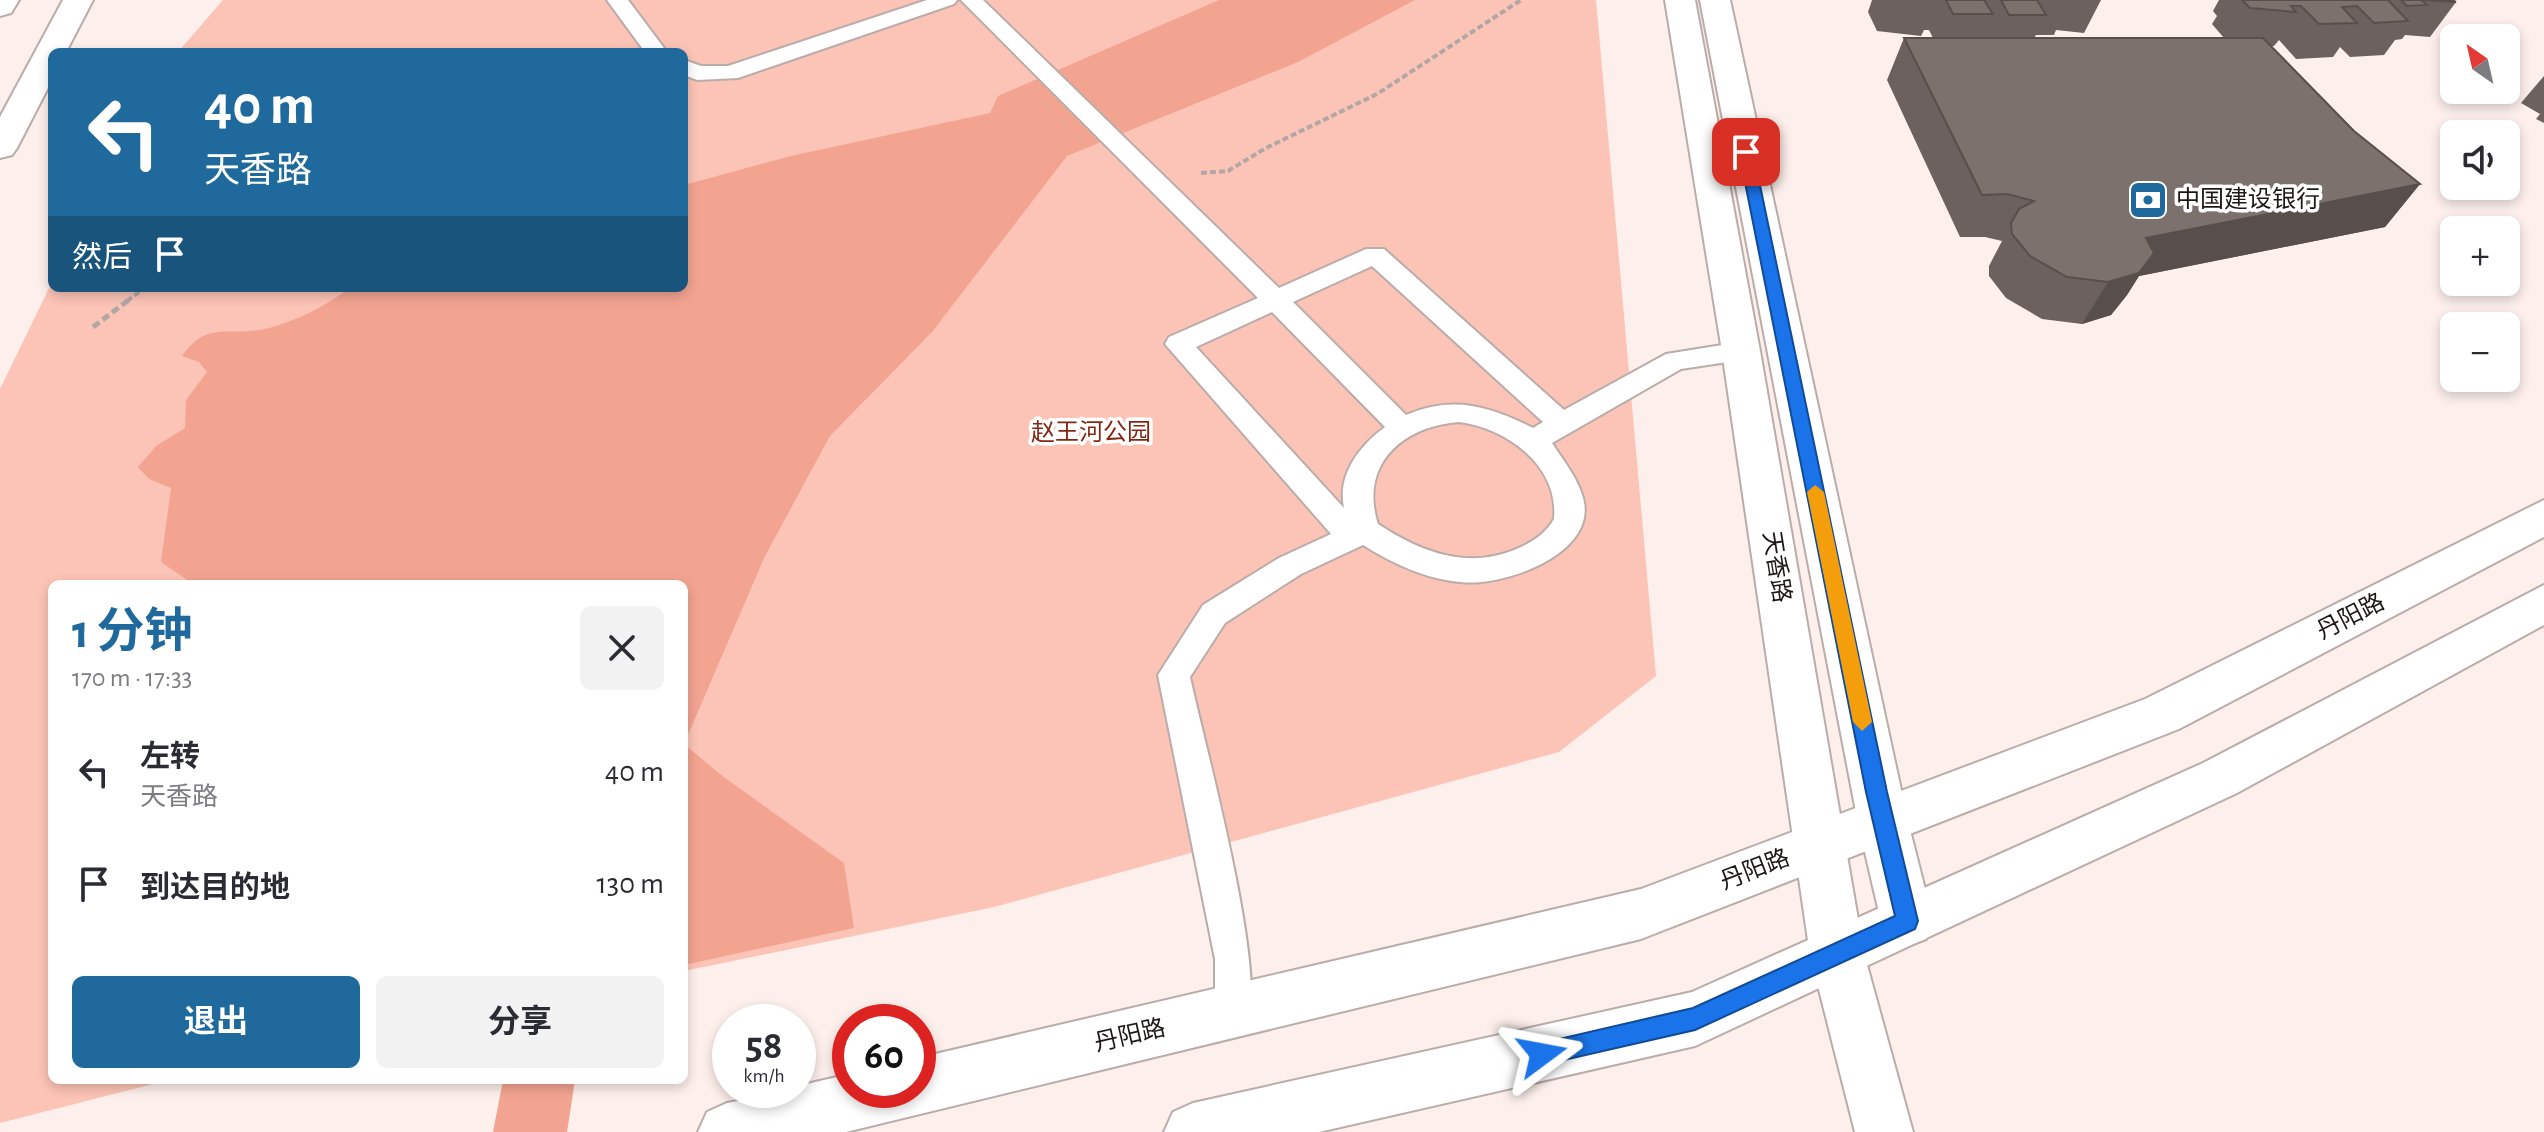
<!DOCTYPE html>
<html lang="zh">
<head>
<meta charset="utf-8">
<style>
  body { margin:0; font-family:"Alegreya Sans","Noto Sans SC",sans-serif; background:#f2f2f3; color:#2b2b33; height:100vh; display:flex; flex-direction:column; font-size:30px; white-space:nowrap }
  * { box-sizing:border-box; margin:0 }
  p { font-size:26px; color:#7c7c81 }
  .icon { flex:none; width:44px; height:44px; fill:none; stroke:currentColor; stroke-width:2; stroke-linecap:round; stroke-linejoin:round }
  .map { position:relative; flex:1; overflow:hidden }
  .side { position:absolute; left:48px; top:580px; width:640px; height:504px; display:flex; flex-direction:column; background:#fff; border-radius:12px; box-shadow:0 4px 12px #0003 }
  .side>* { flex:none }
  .top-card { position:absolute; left:48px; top:48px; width:640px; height:244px; border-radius:12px; box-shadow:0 4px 12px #0003; background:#1f699c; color:#fff; overflow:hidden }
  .needle { width:52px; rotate:326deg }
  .tools { position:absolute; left:2440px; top:24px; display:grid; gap:16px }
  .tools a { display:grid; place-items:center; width:80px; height:80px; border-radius:12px; background:#fff; box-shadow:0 4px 12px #0003; font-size:40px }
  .speed { position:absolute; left:712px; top:1004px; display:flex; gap:16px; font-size:40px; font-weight:700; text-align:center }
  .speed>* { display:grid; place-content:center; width:104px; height:104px; border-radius:50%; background:#fff; box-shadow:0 4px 12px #0003; line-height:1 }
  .speed small { font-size:20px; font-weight:400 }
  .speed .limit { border:12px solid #d22; background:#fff; color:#111 }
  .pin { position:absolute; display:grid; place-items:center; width:68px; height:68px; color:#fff; margin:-34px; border-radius:16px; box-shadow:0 4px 12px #0006 }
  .me { position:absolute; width:88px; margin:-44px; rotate:77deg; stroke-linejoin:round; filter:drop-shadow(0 0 6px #0008) }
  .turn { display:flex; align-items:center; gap:28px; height:168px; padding:0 24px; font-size:36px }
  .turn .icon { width:104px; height:104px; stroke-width:2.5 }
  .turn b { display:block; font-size:56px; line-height:68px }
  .then { display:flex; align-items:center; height:76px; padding:0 24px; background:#0003; gap:16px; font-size:30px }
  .round { display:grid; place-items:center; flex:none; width:84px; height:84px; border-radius:12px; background:#f2f2f3 }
  .summary { display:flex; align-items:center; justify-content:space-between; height:136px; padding:0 24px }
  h1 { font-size:48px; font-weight:700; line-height:60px; color:#1f699c }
  .button { display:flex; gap:16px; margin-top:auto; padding:16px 24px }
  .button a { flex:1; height:92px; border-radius:12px; background:#1f699c; color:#fff; font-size:32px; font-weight:700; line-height:92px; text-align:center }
  .button a+a { background:#f2f2f3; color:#2b2b33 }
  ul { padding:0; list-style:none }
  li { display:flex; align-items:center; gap:24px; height:112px; padding:0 24px }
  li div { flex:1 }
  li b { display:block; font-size:30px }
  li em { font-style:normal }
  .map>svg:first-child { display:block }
</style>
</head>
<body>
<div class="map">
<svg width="2544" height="1132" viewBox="0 0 2544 1132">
  <rect width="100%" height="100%" fill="#fdefeb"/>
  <path fill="#fcc4b6" d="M223 0H1596L1656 676 1559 752 994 907 684 971V584H52V1080H169L0 1123V389L52 282V288H684V52H178Z"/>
  <path fill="#f3a491" d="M1219 0H1415L1298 62 1067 156 932 332 830 436 765 556 684 744 725 778 844 863 854 928 684 965V584H193L161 562 171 488 149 479 138 467 156 446 185 428 186 400 207 372 199 362 182 356C206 322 224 335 259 330 290 325 325 306 350 288H684V185L791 156 990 113 998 96Z"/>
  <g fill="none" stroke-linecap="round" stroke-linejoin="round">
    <path fill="#f3a491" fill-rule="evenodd" d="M503 1080H575L567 1132H493Z"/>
    <g stroke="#baaca9" stroke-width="4">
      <g id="service">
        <path d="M607 0H628L667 52H645Z"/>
        <path d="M927 0H957L954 4 738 78 697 80 684 75V60L701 66H728Z"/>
        <path d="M961 0H983L1279 288 1366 249H1384L1564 410 1666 354 1741 342 1750 344 1754 351 1750 358 1741 360 1681 369 1552 443C1563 460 1580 481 1584 502 1594 556 1501 587 1460 582 1425 579 1392 563 1363 545L1301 574 1225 623 1190 677C1204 742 1268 975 1247 1025L1234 1031 1221 1025 1215 1012V959L1158 675 1203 605 1279 558 1331 534 1165 344 1169 337 1258 298ZM1372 266 1543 422 1533 428C1489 406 1453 395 1406 415L1293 302ZM1272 312 1385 427C1359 446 1337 475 1344 508L1196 347ZM1459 422C1507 428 1559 466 1554 519 1547 532 1534 541 1521 547 1470 571 1422 553 1378 524 1359 465 1402 426 1459 422Z"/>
      </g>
    </g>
    <g stroke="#baaca9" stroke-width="4">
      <path id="tertiary" d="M1837 928 1856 936 1864 954 1913 1132H1855L1810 954 1818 936Z"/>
    </g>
    <g stroke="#baaca9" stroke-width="4">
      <g id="secondary">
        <path d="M1665 0H1695L1760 351 1864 954 1856 972 1837 980 1818 972 1810 954 1722 351Z"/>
        <path d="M1700 0H1730L1908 822 1933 921 1926 939 1907 946 1888 939 1881 921 1858 822Z"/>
      </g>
    </g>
    <g stroke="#baaca9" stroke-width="4">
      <g id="primary">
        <path d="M0 0H19L11 13 0 16Z"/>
        <path d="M63 0H93L66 52H52V80L17 148 12 155 0 158V117Z"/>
        <path d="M2544 500V537L2179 729 1641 939 846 1132H698L707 1112 727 1103 798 1090V1086L850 1074V1090H918V1058L1641 889 2145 699Z"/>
        <path d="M2544 585V625L2237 793 1695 1046 1319 1132H1164L1173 1112 1193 1103 1692 992 2203 763Z"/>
      </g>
    </g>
    <g stroke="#b2a7a4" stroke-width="4" stroke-dasharray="6 3" stroke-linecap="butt">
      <path d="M1201 173 1228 171 1266 148 1377 94 1521 0"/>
      <path d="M127 301 145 288"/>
    </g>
    <path stroke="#b2a7a4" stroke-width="5" stroke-dasharray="8 4" stroke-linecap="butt" d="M93 327 130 299"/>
    <use href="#service" fill="#fff" fill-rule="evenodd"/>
    <use href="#tertiary" fill="#fff" fill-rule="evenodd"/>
    <use href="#secondary" fill="#fff" fill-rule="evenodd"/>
    <use href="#primary" fill="#fff" fill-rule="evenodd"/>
  </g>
  <g fill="#6c615f">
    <path d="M1872 0H2101L2084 33 2056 30 2054 35H2036L2034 38H2224L2212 24 2217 16 2213 11 2219 0H2452L2456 2 2430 37 2405 35 2402 39 2395 40 2384 55 2350 57 2340 47 2333 57 2296 59 2279 40 2274 46H2271L2354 131 2420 184 2385 227 2139 276 2127 295 2111 315 2082 324 2042 319 2006 298 1989 276V266L2002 241 1985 237H1960L1887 80 1904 38H1933L1929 30H1924L1921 36 1877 31 1868 12Z"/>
    <path d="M2544 76V123L2536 119 2540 114 2521 103Z"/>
  </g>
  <path fill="#584f4d" d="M2420 184 2385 227 2139 276 2127 295 2111 315 2082 324 2108 282 2146 238Z"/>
  <g fill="#7d716e" stroke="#584f4d" stroke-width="2">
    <path d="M1946 0H1984L1993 14H1953Z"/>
    <path d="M2001 0H2037L2046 15H2009Z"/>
    <path d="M2242 0H2388L2408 21 2374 23 2357 6 2342 7 2357 23 2319 24 2301 6H2291L2296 12 2250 8Z"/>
    <path d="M2401 0H2421L2427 5 2407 6Z"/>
    <path d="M2423 0H2452L2456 2Z"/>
    <path d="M1904 38H2263L2354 131 2420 184 2146 238 2154 253 2139 273 2108 282 2067 277 2030 256 2012 234 2011 223 2019 209 2034 201 2007 194 1982 195Z"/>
  </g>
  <path fill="#1a73e8" stroke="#114b97" stroke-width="2" d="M1746 148 1753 152 1887 792 1918 921 1915 929 1695 1030 1542 1065 1533 1062 1530 1054 1533 1045 1693 1008 1895 916 1866 792 1739 152Z"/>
  <path fill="#f59e0b" d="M1815 485 1824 492 1872 722 1862 731 1853 722 1807 492Z"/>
  <defs>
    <g id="bank-square" transform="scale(2)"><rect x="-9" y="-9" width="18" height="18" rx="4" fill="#1f699c" stroke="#fff"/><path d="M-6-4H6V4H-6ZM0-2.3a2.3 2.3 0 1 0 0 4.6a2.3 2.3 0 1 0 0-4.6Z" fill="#fff"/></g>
  </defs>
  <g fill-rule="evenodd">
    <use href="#bank-square" x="2148" y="200"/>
  </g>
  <g text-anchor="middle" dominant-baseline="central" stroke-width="7" stroke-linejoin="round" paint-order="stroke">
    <g font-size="24" fill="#1d1817" stroke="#fff" text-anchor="start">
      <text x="2176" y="200">中国建设银行</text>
    </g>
    <g font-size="24" fill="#822712" stroke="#fff">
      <text x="1091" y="433">赵王河公园</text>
    </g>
    <g font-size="24" fill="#1d1817" stroke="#fff">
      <text transform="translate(1776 567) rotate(81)">天香路</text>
      <text transform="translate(2351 617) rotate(-27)">丹阳路</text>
      <text transform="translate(1755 870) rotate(-21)">丹阳路</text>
      <text transform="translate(1130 1036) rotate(-13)">丹阳路</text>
    </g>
  </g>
</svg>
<div class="tools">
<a><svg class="needle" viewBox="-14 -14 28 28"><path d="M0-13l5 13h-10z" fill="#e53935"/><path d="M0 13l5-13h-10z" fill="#7c7c81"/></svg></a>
<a><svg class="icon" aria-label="sound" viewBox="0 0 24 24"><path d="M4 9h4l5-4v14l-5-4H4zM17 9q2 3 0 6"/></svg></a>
<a>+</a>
<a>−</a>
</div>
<div class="speed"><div>58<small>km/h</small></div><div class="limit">60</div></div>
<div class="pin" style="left:1746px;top:152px;background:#d93025"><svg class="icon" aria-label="arrive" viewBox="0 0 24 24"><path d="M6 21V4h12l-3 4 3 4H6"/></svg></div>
<svg class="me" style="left:1542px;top:1054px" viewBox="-20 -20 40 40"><path d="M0-17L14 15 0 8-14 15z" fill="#1a73e8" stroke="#fff" stroke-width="4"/></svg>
<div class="top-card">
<div class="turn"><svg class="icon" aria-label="left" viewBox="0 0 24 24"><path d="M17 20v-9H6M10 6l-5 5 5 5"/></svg><div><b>40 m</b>天香路</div></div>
<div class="then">然后<svg class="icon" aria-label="arrive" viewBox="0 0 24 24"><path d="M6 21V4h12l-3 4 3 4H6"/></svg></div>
</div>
<section class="side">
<div class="summary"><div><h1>1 分钟</h1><p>170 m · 17:33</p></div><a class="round"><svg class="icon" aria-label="close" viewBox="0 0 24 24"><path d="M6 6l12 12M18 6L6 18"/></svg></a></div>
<ul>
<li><svg class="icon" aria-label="left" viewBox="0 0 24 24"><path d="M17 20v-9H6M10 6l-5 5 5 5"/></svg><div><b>左转</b><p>天香路</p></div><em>40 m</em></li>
<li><svg class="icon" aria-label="arrive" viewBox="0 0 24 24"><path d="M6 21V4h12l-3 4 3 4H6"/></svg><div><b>到达目的地</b></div><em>130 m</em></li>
</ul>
<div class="button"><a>退出</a><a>分享</a></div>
</section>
</div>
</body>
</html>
